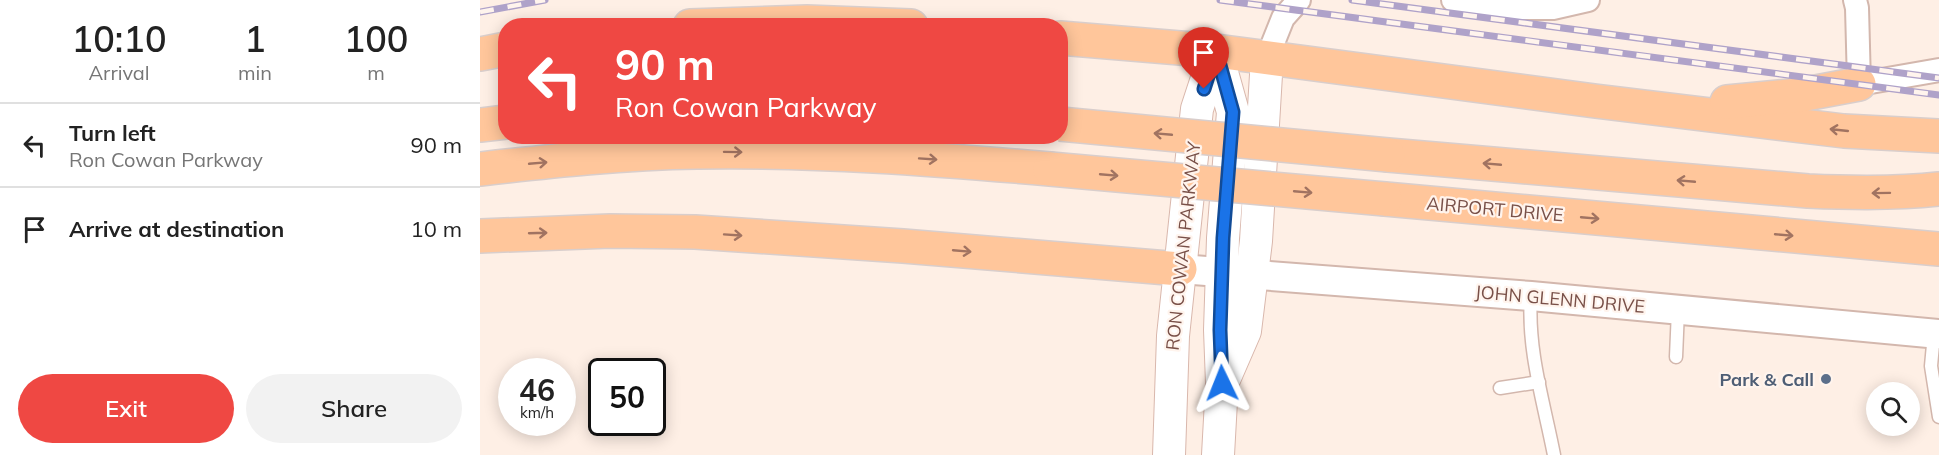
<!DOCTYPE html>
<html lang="en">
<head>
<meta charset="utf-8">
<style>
  body { margin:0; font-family:Mulish,sans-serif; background:#f2f2f2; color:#222; height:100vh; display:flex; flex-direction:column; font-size:22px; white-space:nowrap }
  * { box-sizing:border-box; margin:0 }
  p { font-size:20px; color:#767676 }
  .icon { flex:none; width:33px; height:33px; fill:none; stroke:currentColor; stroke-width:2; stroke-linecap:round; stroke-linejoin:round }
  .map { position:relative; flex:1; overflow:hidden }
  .details { display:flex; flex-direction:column; background:#fff; width:480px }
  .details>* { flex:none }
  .guide { position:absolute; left:18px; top:18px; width:570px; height:126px; border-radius:24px; box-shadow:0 3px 15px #0003; background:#ef4843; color:#fff; overflow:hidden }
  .tools { position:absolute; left:1386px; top:382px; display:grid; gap:12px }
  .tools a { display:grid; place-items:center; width:54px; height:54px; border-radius:50%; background:#fff; box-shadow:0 3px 15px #0003; font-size:30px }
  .speed { position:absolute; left:18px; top:358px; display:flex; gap:12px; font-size:30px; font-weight:700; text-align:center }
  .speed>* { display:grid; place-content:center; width:78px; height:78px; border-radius:50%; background:#fff; box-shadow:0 3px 15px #0003; line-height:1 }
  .speed small { font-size:15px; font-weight:400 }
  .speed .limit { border:3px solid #111; border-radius:9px; background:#fff; color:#111 }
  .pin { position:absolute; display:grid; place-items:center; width:51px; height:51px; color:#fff; margin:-62px -26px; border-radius:50% 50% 50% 0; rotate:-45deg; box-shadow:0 0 6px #0007 }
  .pin .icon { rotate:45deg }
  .me { position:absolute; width:66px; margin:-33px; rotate:358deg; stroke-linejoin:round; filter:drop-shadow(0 0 4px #0008) }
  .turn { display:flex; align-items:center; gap:21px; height:126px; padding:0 18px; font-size:27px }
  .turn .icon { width:78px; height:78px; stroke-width:2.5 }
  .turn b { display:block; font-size:42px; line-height:51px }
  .eta { display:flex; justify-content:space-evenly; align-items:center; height:102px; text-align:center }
  .eta b { font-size:36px; font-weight:600; line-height:42px }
  .action { display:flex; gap:12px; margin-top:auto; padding:12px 18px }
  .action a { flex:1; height:69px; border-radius:36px; background:#ef4843; color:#fff; font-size:24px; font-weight:600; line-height:69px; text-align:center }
  .action a+a { background:#f2f2f2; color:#222 }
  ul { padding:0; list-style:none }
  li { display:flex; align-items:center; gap:18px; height:84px; padding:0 18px; border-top:2px solid #e0e0e0 }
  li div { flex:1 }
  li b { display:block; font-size:22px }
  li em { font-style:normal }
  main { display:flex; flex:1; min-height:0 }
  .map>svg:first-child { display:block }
</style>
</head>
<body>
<main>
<section class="details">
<div class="eta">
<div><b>10:10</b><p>Arrival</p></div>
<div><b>1</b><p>min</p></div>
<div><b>100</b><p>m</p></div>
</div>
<ul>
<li><svg class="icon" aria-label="left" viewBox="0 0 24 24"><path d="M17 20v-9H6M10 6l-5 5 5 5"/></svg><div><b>Turn left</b><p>Ron Cowan Parkway</p></div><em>90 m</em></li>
<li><svg class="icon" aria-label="arrive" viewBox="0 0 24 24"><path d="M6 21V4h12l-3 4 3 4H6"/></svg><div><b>Arrive at destination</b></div><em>10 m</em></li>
</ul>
<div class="action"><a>Exit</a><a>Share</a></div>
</section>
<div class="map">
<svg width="1459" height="455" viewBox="0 0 1459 455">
  <rect width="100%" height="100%" fill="#feefe5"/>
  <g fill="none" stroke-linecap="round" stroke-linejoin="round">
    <g stroke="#d3b7ad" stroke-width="15">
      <g id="service">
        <path d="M1051 296C1047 350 1064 403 1074 455"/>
        <path d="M1454 334 1451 366 1459 417"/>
        <path d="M1196 357 1198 310"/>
        <path d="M1020 388 1059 382"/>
      </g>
    </g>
    <g stroke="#d3b7ad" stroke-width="26">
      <g id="minor">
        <path d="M973 0 1034 8H1073L1108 0"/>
        <path d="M1375 0 1377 8 1379 84 1459 70"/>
        <path d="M787 58 803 18 819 0"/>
      </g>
    </g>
    <g stroke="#d3b7ad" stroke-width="32">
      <path id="tertiary" d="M700 269 1051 296 1459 334"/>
    </g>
    <g stroke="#d9b7ac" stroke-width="34">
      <g id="secondary">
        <path d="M736 51 753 112 743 238 740 330 742 383 738 455"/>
        <path d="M745 377 765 331 776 241 787 58"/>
        <path d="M689 455 693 336 717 109 736 51"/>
      </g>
    </g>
    <g stroke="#d9cecc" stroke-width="36">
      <g id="primary">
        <path d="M210 26 327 22 431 26"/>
        <path d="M580 38 736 51 1115 101 1364 131 1459 136"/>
        <path d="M0 54 26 49"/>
        <path d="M1247 102 1320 95 1379 84"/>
        <path d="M0 125 26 122"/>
        <path d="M908 155 1328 191C1372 193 1415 194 1459 189"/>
        <path d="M0 169C72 161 145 153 217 152 335 150 453 159 570 169"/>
        <path d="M905 199 1459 249"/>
        <path d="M0 236 130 231 215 232 423 246 700 269"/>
      </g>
    </g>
    <use href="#service" stroke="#fff" stroke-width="12"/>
    <use href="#minor" stroke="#fff" stroke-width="22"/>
    <use href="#tertiary" stroke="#fff" stroke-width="28"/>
    <use href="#secondary" stroke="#fff" stroke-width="32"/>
    <use href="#primary" stroke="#ffc69b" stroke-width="33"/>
    <g stroke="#afa2c9" stroke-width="7">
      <g id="rail">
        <path d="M740 0 1459 95"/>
        <path d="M872 0 1459 78"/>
        <path d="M0 12 65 0"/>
      </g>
    </g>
    <use href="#rail" stroke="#fff4ed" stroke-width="4.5" stroke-dasharray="14" stroke-linecap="butt"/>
    <g stroke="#d9cecc" stroke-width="36" stroke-linecap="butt">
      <g id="primary-bridge">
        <path d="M580 124 908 155"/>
        <path d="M570 169 905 199"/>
      </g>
    </g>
    <use href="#primary-bridge" stroke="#ffc69b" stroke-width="33"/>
  </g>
  <defs><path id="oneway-shaft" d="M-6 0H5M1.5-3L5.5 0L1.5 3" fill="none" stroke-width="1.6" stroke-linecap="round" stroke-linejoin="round" transform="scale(1.5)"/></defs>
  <g stroke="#a17361">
    <use href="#oneway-shaft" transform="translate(1359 130) rotate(-174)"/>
    <use href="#oneway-shaft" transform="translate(683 134) rotate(-175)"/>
    <use href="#oneway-shaft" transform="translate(253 152) rotate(1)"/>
    <use href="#oneway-shaft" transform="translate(448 159) rotate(4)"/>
    <use href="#oneway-shaft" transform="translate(58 163) rotate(-5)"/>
    <use href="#oneway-shaft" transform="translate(1012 164) rotate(-175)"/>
    <use href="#oneway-shaft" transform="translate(629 175) rotate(5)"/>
    <use href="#oneway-shaft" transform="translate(1206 181) rotate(-175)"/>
    <use href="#oneway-shaft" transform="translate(823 192) rotate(5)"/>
    <use href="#oneway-shaft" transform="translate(1401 193) rotate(179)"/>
    <use href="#oneway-shaft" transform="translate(1110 218) rotate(5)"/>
    <use href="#oneway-shaft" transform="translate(58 233) rotate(-2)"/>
    <use href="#oneway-shaft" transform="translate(253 235) rotate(4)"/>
    <use href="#oneway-shaft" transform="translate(1304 235) rotate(5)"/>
    <use href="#oneway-shaft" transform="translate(482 251) rotate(5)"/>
  </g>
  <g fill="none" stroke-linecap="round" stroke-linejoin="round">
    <g stroke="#114b97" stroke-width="15">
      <path id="route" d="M724 89 736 51 753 112 743 238 740 330 742 383"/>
    </g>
    <use href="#route" stroke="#1a73e8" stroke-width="10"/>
  </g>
  <circle fill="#5c6f8a" stroke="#fff4ed" stroke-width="2" cx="1346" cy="379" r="6"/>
  <g text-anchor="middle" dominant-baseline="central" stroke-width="4.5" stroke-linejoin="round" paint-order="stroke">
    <g font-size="18" fill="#795048" stroke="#fff4ed">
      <text transform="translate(1015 209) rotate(5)">AIRPORT DRIVE</text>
      <text transform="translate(703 246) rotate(-84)">RON COWAN PARKWAY</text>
      <text transform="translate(1080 299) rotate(5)">JOHN GLENN DRIVE</text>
    </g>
    <g font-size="18" font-weight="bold" fill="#4e5e75" stroke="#fff4ed" text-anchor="end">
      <text x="1334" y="379">Park &amp; Call</text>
    </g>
  </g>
</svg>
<div class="tools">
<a><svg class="icon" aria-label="search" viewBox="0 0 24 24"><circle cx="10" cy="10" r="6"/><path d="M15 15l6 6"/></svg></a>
</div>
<div class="speed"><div>46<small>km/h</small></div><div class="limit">50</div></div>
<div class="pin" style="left:724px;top:89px;background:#d93025"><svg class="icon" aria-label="arrive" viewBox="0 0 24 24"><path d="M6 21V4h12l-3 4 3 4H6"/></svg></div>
<svg class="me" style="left:742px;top:383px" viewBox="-20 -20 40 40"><path d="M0-17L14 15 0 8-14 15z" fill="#1a73e8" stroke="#fff" stroke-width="4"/></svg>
<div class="guide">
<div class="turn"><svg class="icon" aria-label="left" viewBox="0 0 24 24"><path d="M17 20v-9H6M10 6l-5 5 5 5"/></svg><div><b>90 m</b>Ron Cowan Parkway</div></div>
</div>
</div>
</main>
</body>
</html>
